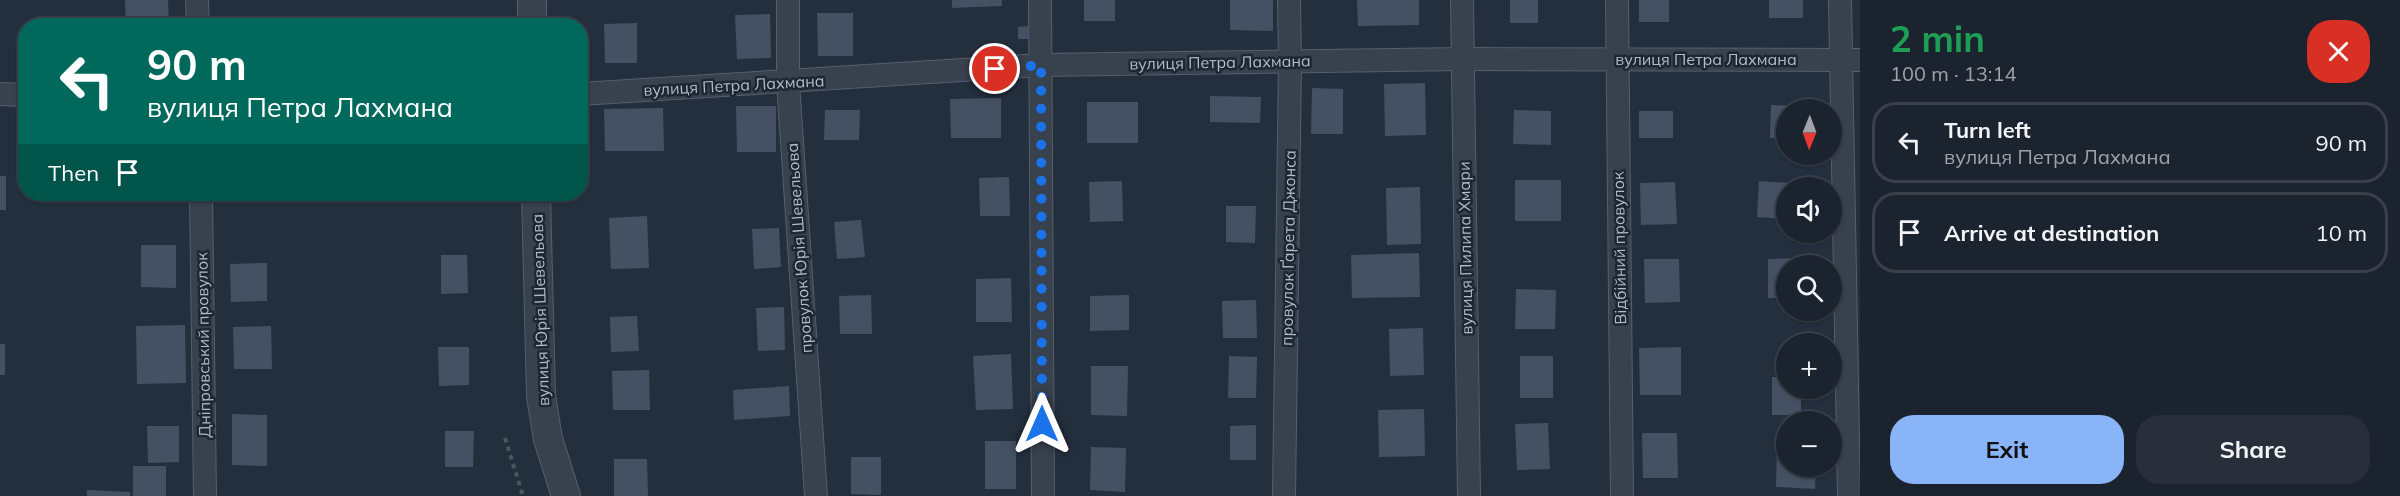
<!DOCTYPE html>
<html lang="en">
<head>
<meta charset="utf-8">
<style>
  body { margin:0; font-family:Mulish,sans-serif; background:#282f3a; color:#f1f3f6; height:100vh; display:flex; flex-direction:column; font-size:22px; white-space:nowrap }
  * { box-sizing:border-box; margin:0 }
  p { font-size:20px; color:#a0a4aa }
  .icon { flex:none; width:33px; height:33px; fill:none; stroke:currentColor; stroke-width:2; stroke-linecap:round; stroke-linejoin:round }
  .map { position:relative; flex:1; overflow:hidden }
  .side { display:flex; flex-direction:column; background:#1b232e; width:540px }
  .side>* { flex:none }
  .top-card { position:absolute; left:18px; top:18px; width:570px; height:183px; border-radius:24px; box-shadow:0 2px 4px #0004,0 0 0 2px #39404a; background:#00695c; color:#fff; overflow:hidden }
  .needle { width:39px; rotate:181deg }
  .buttons { position:absolute; left:1776px; top:99px; display:grid; gap:12px }
  .buttons a { display:grid; place-items:center; width:66px; height:66px; border-radius:50%; background:#1b232e; box-shadow:0 2px 4px #0004,0 0 0 2px #39404a; font-size:30px }
  .pin { position:absolute; display:grid; place-items:center; width:51px; height:51px; color:#fff; margin:-26px; border:3px solid #fff; border-radius:50%; box-shadow:0 2px 6px #0007 }
  .me { position:absolute; width:66px; margin:-33px; rotate:0deg; stroke-linejoin:round; filter:drop-shadow(0 0 4px #0008) }
  .turn { display:flex; align-items:center; gap:21px; height:126px; padding:0 30px; font-size:27px }
  .turn .icon { width:78px; height:78px; stroke-width:2.5 }
  .turn b { display:block; font-size:42px; line-height:51px }
  .then { display:flex; align-items:center; height:57px; padding:0 30px; background:#0003; gap:12px; font-size:22px }
  .round { display:grid; place-items:center; flex:none; width:63px; height:63px; border-radius:24px; background:#282f3a }
  .headline { display:flex; align-items:center; justify-content:space-between; height:102px; padding:0 30px }
  h1 { font-size:36px; font-weight:700; line-height:45px; color:#1e9e55 }
  .button { display:flex; gap:12px; margin-top:auto; padding:12px 30px }
  .button a { flex:1; height:69px; border-radius:24px; background:#8ab4f8; color:#111; font-size:24px; font-weight:700; line-height:69px; text-align:center }
  .button a+a { background:#282f3a; color:#f1f3f6 }
  ul { padding:0; list-style:none }
  li { display:flex; align-items:center; gap:18px; height:81px; margin:0 12px 9px; padding:0 18px; border:3px solid #39404a; border-radius:24px }
  li div { flex:1 }
  li b { display:block; font-size:22px }
  li em { font-style:normal }
  main { display:flex; flex:1; min-height:0 }
  .map>svg:first-child { display:block }
</style>
</head>
<body>
<main>
<div class="map">
<svg width="1860" height="496" viewBox="0 0 1860 496">
  <rect width="100%" height="100%" fill="#242f3e"/>
  <g fill="#455162">
    <path d="M125 0H168L169 24 126 25Z"/>
    <path d="M952 0H1002V6L952 8Z"/>
    <rect x="1084" y="0" width="31" height="21"/>
    <path d="M1230 0H1273V31L1230 30Z"/>
    <path d="M1357 0H1419V25L1358 26Z"/>
    <rect x="1510" y="0" width="28" height="23"/>
    <rect x="1639" y="0" width="30" height="22"/>
    <rect x="1769" y="0" width="34" height="18"/>
    <path d="M817 13H853V56H818Z"/>
    <path d="M770 14 771 58 737 59 735 15Z"/>
    <path d="M637 23V63H605L604 24Z"/>
    <path d="M1028 26V39H1018V27Z"/>
    <path d="M1425 83 1426 135 1385 136 1384 84Z"/>
    <path d="M1312 88 1343 89V134H1311Z"/>
    <path d="M1210 96 1261 97 1260 123 1210 122Z"/>
    <path d="M1001 98V138H951L950 99Z"/>
    <rect x="1087" y="102" width="51" height="41"/>
    <path d="M1771 105 1806 106V110H1786V138H1770Z"/>
    <path d="M736 106H776V152H737Z"/>
    <path d="M663 108 664 151H605L604 109Z"/>
    <path d="M825 110H860L859 140H824Z"/>
    <path d="M1514 110 1551 111V145L1513 144Z"/>
    <rect x="1639" y="111" width="34" height="27"/>
    <rect x="0" y="176" width="6" height="34"/>
    <path d="M1009 177 1010 216H980L979 178Z"/>
    <rect x="1515" y="180" width="46" height="41"/>
    <path d="M1122 181 1123 221 1090 222 1089 182Z"/>
    <path d="M1759 181 1804 184V188H1786V219L1757 217Z"/>
    <path d="M1675 182 1677 224 1641 225 1640 183Z"/>
    <path d="M1420 187 1421 244 1387 245 1386 188Z"/>
    <path d="M1226 206H1256L1255 243 1226 242Z"/>
    <path d="M647 216 649 268 611 269 609 218Z"/>
    <path d="M861 220 865 257 837 259 834 222Z"/>
    <path d="M779 228 781 267 754 269 752 229Z"/>
    <path d="M141 245H176V288L141 287Z"/>
    <path d="M1419 253 1420 297 1352 298 1351 255Z"/>
    <path d="M441 255H467L468 293 441 294Z"/>
    <path d="M1803 258V266H1786V298H1768V259Z"/>
    <path d="M1644 259H1679L1680 302 1645 303Z"/>
    <path d="M267 263V301L231 302 230 264Z"/>
    <path d="M1011 278 1012 322H976V279Z"/>
    <path d="M1516 289 1556 290 1555 329H1515Z"/>
    <path d="M871 295 872 334H840L839 296Z"/>
    <path d="M1129 295V330L1090 331V296Z"/>
    <path d="M1256 300 1257 338H1223L1222 301Z"/>
    <path d="M784 307 785 350 758 351 756 308Z"/>
    <path d="M637 316 639 351 611 352 610 317Z"/>
    <path d="M185 325 186 383 137 384 136 326Z"/>
    <path d="M271 326 272 369H234L233 327Z"/>
    <path d="M1423 328 1424 375 1390 376 1389 329Z"/>
    <rect x="0" y="344" width="5" height="31"/>
    <path d="M438 347H469V385L439 386Z"/>
    <path d="M1681 347V395H1640L1639 348Z"/>
    <path d="M1011 354 1013 409 976 410 973 356Z"/>
    <path d="M1229 356 1257 357 1256 398H1228Z"/>
    <rect x="1520" y="356" width="33" height="42"/>
    <path d="M1091 366H1128L1127 416 1091 415Z"/>
    <path d="M649 370 650 410H613L612 371Z"/>
    <path d="M1772 377H1786V388H1801V415H1772Z"/>
    <path d="M789 386 790 416 734 420 733 390Z"/>
    <path d="M1424 409 1425 456 1379 457 1378 410Z"/>
    <path d="M232 414 267 415V466L232 465Z"/>
    <path d="M1548 423 1550 469 1517 470 1515 424Z"/>
    <path d="M1256 425V460H1230V426Z"/>
    <path d="M147 426H179V462L148 463Z"/>
    <path d="M445 431H474L473 467H445Z"/>
    <path d="M1642 433H1677L1678 478H1643Z"/>
    <rect x="985" y="441" width="31" height="48"/>
    <path d="M1777 445 1786 446V466H1816L1815 489 1776 487Z"/>
    <path d="M1091 447 1126 448 1125 492 1090 490Z"/>
    <path d="M851 457H881V495L851 494Z"/>
    <path d="M614 459H647L648 496H614Z"/>
    <rect x="133" y="466" width="33" height="30"/>
    <path d="M87 490 130 492V496H87Z"/>
  </g>
  <g fill="none" stroke-linecap="round" stroke-linejoin="round">
    <g stroke="#565f6c" stroke-width="24">
      <g id="minor">
        <path d="M197 0 198 26"/>
        <path d="M788 0V83L816 496"/>
        <path d="M1040 0 1043 496"/>
        <path d="M1462 0 1469 496"/>
        <path d="M1617 0 1622 496"/>
        <path d="M1840 0 1849 496"/>
        <path d="M0 94 26 95"/>
        <path d="M580 94 1041 65 1462 59 1860 60"/>
        <path d="M201 194 205 496"/>
        <path d="M1284 496 1290 61 1289 0"/>
      </g>
    </g>
    <g stroke="#565f6c" stroke-width="30">
      <g id="tertiary">
        <path d="M532 0V26"/>
        <path d="M536 194 541 396 548 439 566 496"/>
      </g>
    </g>
    <path stroke="#44595c" stroke-width="4" stroke-dasharray="4.5 4.5" stroke-linecap="butt" d="M505 438 523 496"/>
    <use href="#minor" stroke="#38414e" stroke-width="22"/>
    <use href="#tertiary" stroke="#38414e" stroke-width="28"/>
  </g>
  <g fill="none" stroke-linecap="round" stroke-linejoin="round">
    <path stroke="#1a73e8" stroke-width="10" stroke-dasharray="0 18" d="M995 69 1041 65 1042 424"/>
  </g>
  <g text-anchor="middle" dominant-baseline="central" stroke-width="5" stroke-linejoin="round" paint-order="stroke">
    <g font-size="16" fill="#b4bcc9" stroke="#1d2633">
      <text x="1706" y="59">вулиця Петра Лахмана</text>
      <text transform="translate(1220 62) rotate(-1)">вулиця Петра Лахмана</text>
      <text transform="translate(734 85) rotate(-3)">вулиця Петра Лахмана</text>
      <text transform="translate(799 248) rotate(-94)">провулок Юрія Шевельова</text>
      <text transform="translate(1288 248) rotate(-89)">провулок Ґарета Джонса</text>
      <text transform="translate(1465 248) rotate(-91)">вулиця Пилипа Хмари</text>
      <text transform="translate(1619 248) rotate(-91)">Відбійний провулок</text>
      <text transform="translate(540 310) rotate(-92)">вулиця Юрія Шевельова</text>
      <text transform="translate(203 345) rotate(-91)">Дніпровський провулок</text>
    </g>
  </g>
</svg>
<div class="buttons">
<a><svg class="needle" viewBox="-14 -14 28 28"><path d="M0-13l5 13h-10z" fill="#e53935"/><path d="M0 13l5-13h-10z" fill="#a0a4aa"/></svg></a>
<a><svg class="icon" aria-label="sound" viewBox="0 0 24 24"><path d="M4 9h4l5-4v14l-5-4H4zM17 9q2 3 0 6"/></svg></a>
<a><svg class="icon" aria-label="search" viewBox="0 0 24 24"><circle cx="10" cy="10" r="6"/><path d="M15 15l6 6"/></svg></a>
<a>+</a>
<a>−</a>
</div>
<div class="pin" style="left:995px;top:69px;background:#d93025"><svg class="icon" aria-label="arrive" viewBox="0 0 24 24"><path d="M6 21V4h12l-3 4 3 4H6"/></svg></div>
<svg class="me" style="left:1042px;top:424px" viewBox="-20 -20 40 40"><path d="M0-17L14 15 0 8-14 15z" fill="#1a73e8" stroke="#fff" stroke-width="4"/></svg>
<div class="top-card">
<div class="turn"><svg class="icon" aria-label="left" viewBox="0 0 24 24"><path d="M17 20v-9H6M10 6l-5 5 5 5"/></svg><div><b>90 m</b>вулиця Петра Лахмана</div></div>
<div class="then">Then<svg class="icon" aria-label="arrive" viewBox="0 0 24 24"><path d="M6 21V4h12l-3 4 3 4H6"/></svg></div>
</div>
</div>
<section class="side">
<div class="headline"><div><h1>2 min</h1><p>100 m · 13:14</p></div><a class="round" style="background:#d93025;color:#fff"><svg class="icon" aria-label="close" viewBox="0 0 24 24"><path d="M6 6l12 12M18 6L6 18"/></svg></a></div>
<ul>
<li><svg class="icon" aria-label="left" viewBox="0 0 24 24"><path d="M17 20v-9H6M10 6l-5 5 5 5"/></svg><div><b>Turn left</b><p>вулиця Петра Лахмана</p></div><em>90 m</em></li>
<li><svg class="icon" aria-label="arrive" viewBox="0 0 24 24"><path d="M6 21V4h12l-3 4 3 4H6"/></svg><div><b>Arrive at destination</b></div><em>10 m</em></li>
</ul>
<div class="button"><a>Exit</a><a>Share</a></div>
</section>
</main>
</body>
</html>
